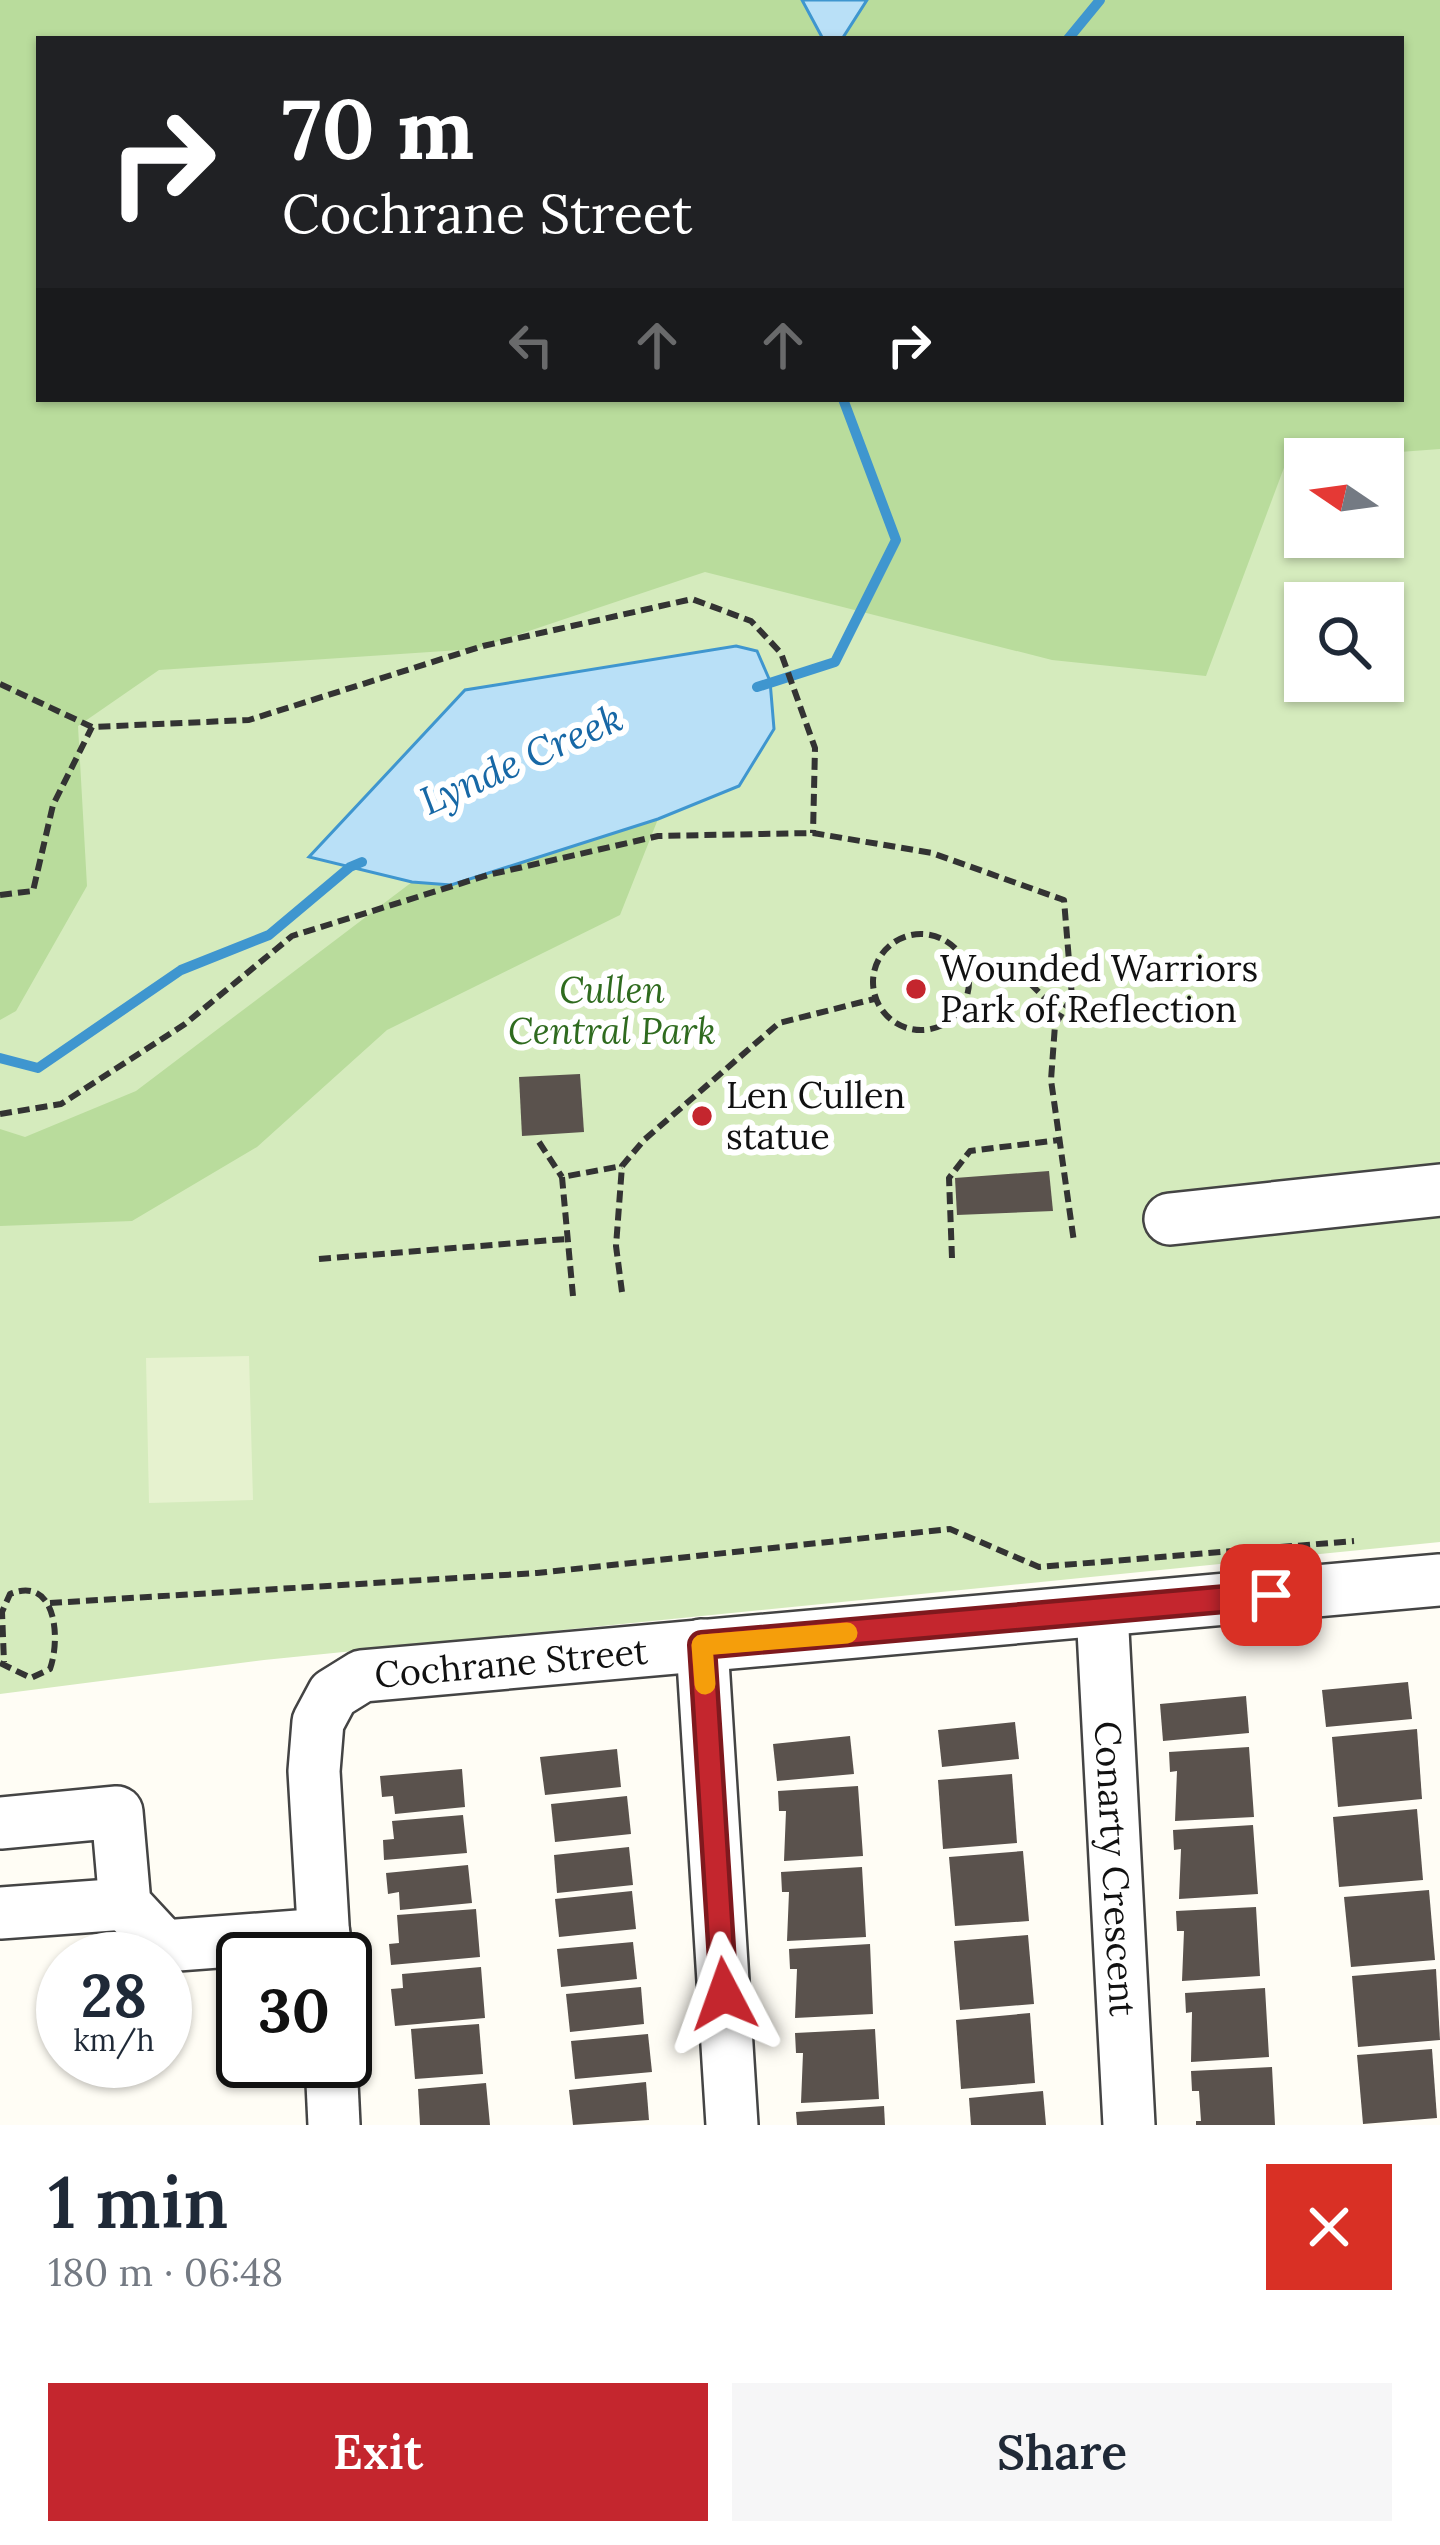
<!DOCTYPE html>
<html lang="en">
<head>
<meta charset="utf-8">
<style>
  body { margin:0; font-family:Lora,serif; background:#f6f6f7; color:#1f2937; height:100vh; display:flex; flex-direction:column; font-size:45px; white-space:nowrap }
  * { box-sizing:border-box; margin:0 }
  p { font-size:39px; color:#747a83 }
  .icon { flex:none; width:66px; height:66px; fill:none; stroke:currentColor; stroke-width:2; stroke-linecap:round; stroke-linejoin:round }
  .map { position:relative; height:2125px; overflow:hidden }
  .side { display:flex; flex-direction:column; background:#fff; flex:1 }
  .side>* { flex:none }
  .top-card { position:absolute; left:36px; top:36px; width:1368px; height:366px; border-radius:0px; box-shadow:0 3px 9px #0004; background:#202124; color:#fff; overflow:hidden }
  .needle { width:78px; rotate:283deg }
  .fabs { position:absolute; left:1284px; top:438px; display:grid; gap:24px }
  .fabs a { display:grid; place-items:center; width:120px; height:120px; border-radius:0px; background:#fff; box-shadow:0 3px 9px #0004; font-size:60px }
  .speed { position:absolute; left:36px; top:1932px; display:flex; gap:24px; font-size:60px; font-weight:700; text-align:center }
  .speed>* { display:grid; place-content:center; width:156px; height:156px; border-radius:50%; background:#fff; box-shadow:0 3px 9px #0004; line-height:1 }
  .speed small { font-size:30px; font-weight:400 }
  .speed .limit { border:6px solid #111; border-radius:18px; background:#fff; color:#111 }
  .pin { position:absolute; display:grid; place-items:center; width:102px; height:102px; color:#fff; margin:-51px; border-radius:24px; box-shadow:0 6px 18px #0006 }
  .me { position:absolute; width:132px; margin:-66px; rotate:356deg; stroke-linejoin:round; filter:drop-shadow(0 0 9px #0008) }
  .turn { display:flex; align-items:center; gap:42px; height:252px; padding:0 48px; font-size:54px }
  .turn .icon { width:156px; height:156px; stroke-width:2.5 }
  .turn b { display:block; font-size:84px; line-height:102px }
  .lanes { display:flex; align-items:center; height:114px; padding:0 48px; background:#0003; justify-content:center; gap:60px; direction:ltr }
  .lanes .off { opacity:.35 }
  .round { display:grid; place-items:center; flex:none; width:126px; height:126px; border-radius:0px; background:#f6f6f7 }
  .head { display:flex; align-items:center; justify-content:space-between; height:204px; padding:0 48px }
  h1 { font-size:72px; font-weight:600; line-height:90px }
  .primary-button { display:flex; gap:24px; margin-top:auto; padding:24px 48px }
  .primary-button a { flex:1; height:138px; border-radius:0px; background:#c4262e; color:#fff; font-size:48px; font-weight:600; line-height:138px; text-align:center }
  .primary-button a+a { background:#f6f6f7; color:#1f2937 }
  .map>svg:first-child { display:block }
</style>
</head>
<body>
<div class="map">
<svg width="1440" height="2125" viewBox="0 0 1440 2125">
  <rect width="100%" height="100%" fill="#fffdf5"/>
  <path fill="#d5ebbd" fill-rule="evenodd" d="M0 0H1440V1542L264 1660 0 1694ZM39 39H1401V399H39ZM1305 459H1383V537H1305ZM1305 603H1383V681H1305Z"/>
  <g fill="#b9dc9c" fill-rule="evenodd">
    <path d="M0 0H1440V449L1305 459V463L1285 465 1206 676 1052 660 705 572 475 649 159 670 78 726 87 886 16 1011 0 1020ZM39 39H1401V399H39Z"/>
    <path d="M658 819 620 915 387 1030 257 1147 132 1221 0 1226V1129L25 1137 136 1091 412 882 451 885Z"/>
  </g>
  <path fill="#e6f2cf" d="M249 1356 253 1500 149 1503 146 1358Z"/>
  <g fill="#b9e0f7" stroke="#3f96cf" stroke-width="3">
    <path d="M802 0H867L842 39H823Z"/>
    <path d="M736 646 757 651 770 681 774 729 739 786 658 819 451 885 412 882 309 857 465 690Z"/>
  </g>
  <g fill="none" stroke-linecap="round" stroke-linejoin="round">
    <g stroke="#3f96cf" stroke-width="10">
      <path d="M1068 39 1100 0"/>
      <path d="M757 687 835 662 896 540 843 399"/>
      <path d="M0 1058 38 1068 181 970 269 935 350 867 362 862"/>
    </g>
  </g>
  <g fill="#5a524d">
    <path d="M580 1074 584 1132 522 1136 519 1077Z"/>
    <path d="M1049 1171 1053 1211 957 1215 955 1178Z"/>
    <path d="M1408 1682 1412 1719 1326 1727 1322 1690Z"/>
    <path d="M1246 1696 1249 1733 1163 1741 1160 1704Z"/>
    <path d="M1015 1722 1019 1759 942 1767 938 1730Z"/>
    <path d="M1417 1729 1422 1799 1338 1807 1332 1737Z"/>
    <path d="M850 1736 854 1774 777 1781 773 1744Z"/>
    <path d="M1249 1747 1254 1817 1175 1821 1177 1771 1170 1772 1169 1752Z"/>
    <path d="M617 1749 621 1787 545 1795 540 1757Z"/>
    <path d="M462 1769 465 1807 395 1814 393 1796 382 1797 380 1776Z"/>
    <path d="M1012 1774 1017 1843 943 1849 938 1780Z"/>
    <path d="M858 1786 863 1856 784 1861 786 1811H779L778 1791Z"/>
    <path d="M627 1796 631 1834 555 1842 551 1804Z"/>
    <path d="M1417 1809 1423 1880 1339 1887 1333 1817Z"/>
    <path d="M463 1815 467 1853 384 1860 383 1840 394 1839 392 1821Z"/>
    <path d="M1253 1825 1258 1894 1179 1899 1181 1849 1174 1850 1173 1830Z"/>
    <path d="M629 1847 633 1885 557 1893 554 1855Z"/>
    <path d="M1023 1851 1029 1921 955 1926 949 1857Z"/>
    <path d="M468 1865 472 1903 400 1910 399 1892 388 1894 386 1873Z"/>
    <path d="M862 1867 866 1937 787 1941 789 1892H782L781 1872Z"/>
    <path d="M1429 1890 1435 1960 1351 1967 1344 1897Z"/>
    <path d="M632 1891 636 1929 559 1937 555 1899Z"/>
    <path d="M1256 1907 1260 1976 1182 1981 1184 1931H1177L1176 1911Z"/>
    <path d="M476 1909 480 1957 391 1965 389 1944 399 1943 397 1915Z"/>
    <path d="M1028 1935 1034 2004 960 2010 954 1941Z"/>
    <path d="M633 1942 637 1979 561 1987 557 1949Z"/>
    <path d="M870 1944 873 2014 795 2018 797 1969H790L789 1949Z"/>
    <path d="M481 1967 485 2018 395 2026 391 1989 403 1988 402 1974Z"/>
    <path d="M1436 1969 1440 2040 1358 2047 1352 1976Z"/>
    <path d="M641 1987 644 2024 570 2032 566 1994Z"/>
    <path d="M1265 1988 1269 2057 1191 2062 1192 2012 1186 2013 1185 1993Z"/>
    <path d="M1030 2013 1035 2083 961 2089 956 2020Z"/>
    <path d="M479 2024 483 2074 415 2079 411 2029Z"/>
    <path d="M875 2029 879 2099 801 2103 803 2053H796L795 2033Z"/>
    <path d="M648 2034 652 2072 575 2079 571 2041Z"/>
    <path d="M1432 2049 1437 2118 1363 2124 1357 2055Z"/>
    <path d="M1272 2067 1275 2125H1196V2121H1201L1199 2091H1192L1191 2071Z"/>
    <path d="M646 2082 649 2120 573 2125 569 2090Z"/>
    <path d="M486 2083 490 2125H420L418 2089Z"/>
    <path d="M1043 2091 1046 2125H971L969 2098Z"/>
    <path d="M884 2106 885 2125H797L796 2112Z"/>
  </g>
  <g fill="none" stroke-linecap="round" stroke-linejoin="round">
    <g stroke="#444" stroke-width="56">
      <g id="minor">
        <path d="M1170 1219 1440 1190"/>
        <path id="s1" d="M1102 1611 1129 2125"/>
        <path d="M702 1645 732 2125"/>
        <path d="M0 1823 117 1812 125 1904 164 1946 324 1934"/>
        <path d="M0 1913 125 1904"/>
        <path id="s2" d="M325 1959 314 1771 318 1722 333 1694 362 1676 1440 1580"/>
        <path d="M331 2061 334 2125"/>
      </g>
    </g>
    <g stroke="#333" stroke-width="6" stroke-dasharray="12 6" stroke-linecap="butt">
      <path d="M0 684 92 727 249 720 483 646 692 599 751 621 781 653 815 748 813 833"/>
      <path d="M0 895 33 891 53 805 92 727"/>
      <circle cx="921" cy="982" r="48"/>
      <path d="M968 969 1007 961 1048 1001 1055 1025"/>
      <path d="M0 1114 61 1104 185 1024 292 936 488 875 658 836 813 833 932 853 1064 900 1072 997 1055 1025 1051 1080 1074 1242"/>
      <path d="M539 1142 562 1177"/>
      <path d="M952 1258 949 1178 970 1151 1059 1140"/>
      <path d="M319 1259 566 1239"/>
      <path d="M622 1292 616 1246 622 1166 644 1140 779 1023 874 999"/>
      <path d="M573 1296 562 1177 622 1166"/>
      <path d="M50 1603 537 1573 950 1529 1039 1567 1354 1541"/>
      <path d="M0 1663 31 1678 50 1669C61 1638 56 1575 10 1594L2 1612 4 1662"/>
    </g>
    <use href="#minor" stroke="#fff" stroke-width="51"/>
  </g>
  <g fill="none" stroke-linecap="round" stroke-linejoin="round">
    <g stroke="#7f191e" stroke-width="30">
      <path id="route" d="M724 1994 702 1645 1271 1595"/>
    </g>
    <use href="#route" stroke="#c4262e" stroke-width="21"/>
    <path stroke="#f59e0b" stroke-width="21" d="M705 1684 702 1645 847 1633"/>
  </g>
  <g fill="#c4262e" stroke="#fff" stroke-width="4.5">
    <circle cx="916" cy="989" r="12"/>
    <circle cx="702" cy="1116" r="12"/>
  </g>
  <g text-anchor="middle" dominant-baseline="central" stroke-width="12" stroke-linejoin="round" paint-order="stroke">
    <g font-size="36" fill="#111" stroke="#fff" text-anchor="start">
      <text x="940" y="968">Wounded Warriors<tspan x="940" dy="41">Park of Reflection</tspan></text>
      <text x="726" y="1095">Len Cullen<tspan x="726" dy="41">statue</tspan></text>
    </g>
    <g font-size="36" font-style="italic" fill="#2f6b1f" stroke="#fff">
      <text x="612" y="990">Cullen<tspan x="612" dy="41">Central Park</tspan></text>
    </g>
    <g font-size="36" fill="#111" stroke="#fff">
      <text stroke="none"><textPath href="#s2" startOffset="453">Cochrane Street</textPath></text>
      <text stroke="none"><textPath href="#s1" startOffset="258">Conarty Crescent</textPath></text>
    </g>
    <g font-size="39" font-style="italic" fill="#1768a6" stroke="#fff">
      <text transform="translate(521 759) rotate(-24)">Lynde Creek</text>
    </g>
  </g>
</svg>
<div class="fabs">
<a><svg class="needle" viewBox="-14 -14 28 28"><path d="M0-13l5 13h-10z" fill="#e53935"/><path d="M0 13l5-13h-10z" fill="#747a83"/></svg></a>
<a><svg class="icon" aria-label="search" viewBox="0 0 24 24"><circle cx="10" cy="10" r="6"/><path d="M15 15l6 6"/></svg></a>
</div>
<div class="speed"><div>28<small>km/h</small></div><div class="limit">30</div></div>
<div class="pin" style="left:1271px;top:1595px;background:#d93025"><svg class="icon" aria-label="arrive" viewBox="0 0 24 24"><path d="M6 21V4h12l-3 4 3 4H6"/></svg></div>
<svg class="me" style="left:724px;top:1994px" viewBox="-20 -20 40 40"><path d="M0-17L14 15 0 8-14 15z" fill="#c4262e" stroke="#fff" stroke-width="4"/></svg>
<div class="top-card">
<div class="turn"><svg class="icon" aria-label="right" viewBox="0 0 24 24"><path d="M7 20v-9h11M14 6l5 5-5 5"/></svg><div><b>70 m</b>Cochrane Street</div></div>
<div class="lanes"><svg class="icon off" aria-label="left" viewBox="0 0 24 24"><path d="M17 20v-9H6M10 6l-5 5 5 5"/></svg><svg class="icon off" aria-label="ahead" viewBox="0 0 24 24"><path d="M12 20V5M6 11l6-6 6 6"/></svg><svg class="icon off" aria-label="ahead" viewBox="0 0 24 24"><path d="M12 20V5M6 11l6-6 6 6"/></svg><svg class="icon" aria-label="right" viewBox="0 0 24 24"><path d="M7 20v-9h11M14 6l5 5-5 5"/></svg></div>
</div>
</div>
<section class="side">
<div class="head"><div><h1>1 min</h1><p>180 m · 06:48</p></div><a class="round" style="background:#d93025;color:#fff"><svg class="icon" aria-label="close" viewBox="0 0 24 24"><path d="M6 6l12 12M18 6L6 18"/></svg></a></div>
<div class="primary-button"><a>Exit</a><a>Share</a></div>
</section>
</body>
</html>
